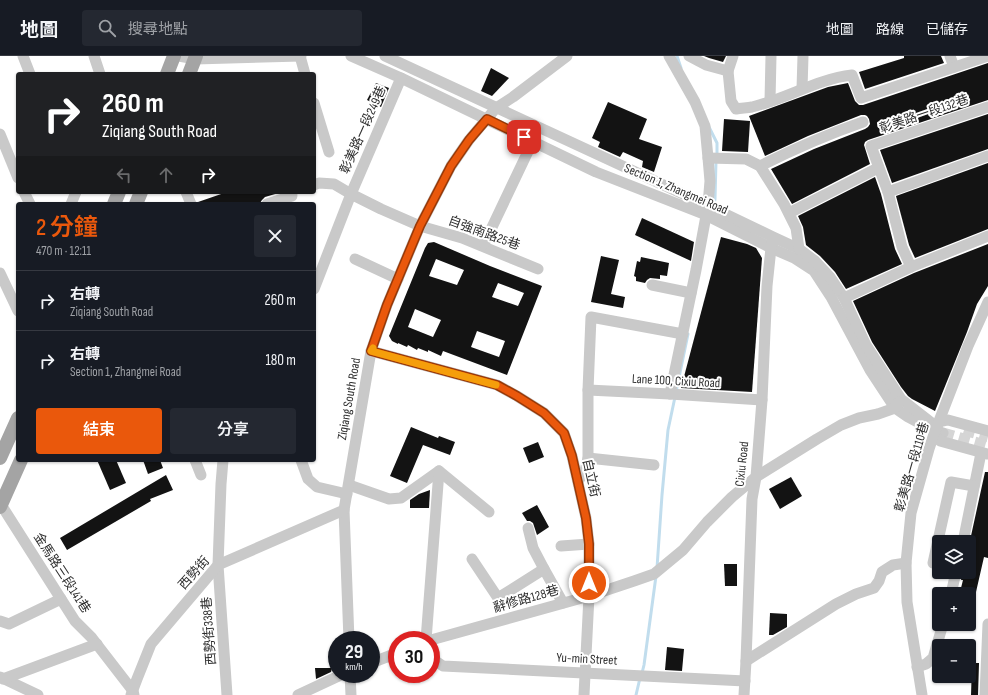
<!DOCTYPE html>
<html lang="zh-TW">
<head>
<meta charset="utf-8">
<style>
  body { margin:0; font-family:"Sofia Sans Condensed","Noto Sans TC",sans-serif; background:#242831; color:#f1f3f6; height:100vh; display:flex; flex-direction:column; font-size:15px; white-space:nowrap }
  * { box-sizing:border-box; margin:0 }
  p { font-size:13px; color:#9ea1a6 }
  .icon { flex:none; width:22px; height:22px; fill:none; stroke:currentColor; stroke-width:2; stroke-linecap:round; stroke-linejoin:round }
  .map { position:relative; flex:1; overflow:hidden }
  .drawer { position:absolute; left:16px; top:146px; width:300px; height:260px; display:flex; flex-direction:column; background:#171b24; border-radius:4px; box-shadow:0 1px 3px #0004 }
  .drawer>* { flex:none }
  .top-card { position:absolute; left:16px; top:16px; width:300px; height:122px; border-radius:4px; box-shadow:0 1px 3px #0004; background:#202124; color:#fff; overflow:hidden }
  .buttons { position:absolute; left:932px; top:479px; display:grid; gap:8px }
  .buttons a { display:grid; place-items:center; width:44px; height:44px; border-radius:4px; background:#171b24; box-shadow:0 1px 3px #0004; font-size:20px }
  .speed { position:absolute; left:328px; top:575px; display:flex; gap:8px; font-size:20px; font-weight:700; text-align:center }
  .speed>* { display:grid; place-content:center; width:52px; height:52px; border-radius:50%; background:#171b24; box-shadow:0 1px 3px #0004; line-height:1 }
  .speed small { font-size:10px; font-weight:400 }
  .speed .limit { border:6px solid #d22; background:#fff; color:#111 }
  .pin { position:absolute; display:grid; place-items:center; width:34px; height:34px; color:#fff; margin:-17px; border-radius:8px; box-shadow:0 2px 6px #0006 }
  .me { position:absolute; width:44px; margin:-22px; rotate:0deg; stroke-linejoin:round; filter:drop-shadow(0 0 3px #0008) }
  .turn { display:flex; align-items:center; gap:14px; height:84px; padding:0 20px; font-size:18px }
  .turn .icon { width:52px; height:52px; stroke-width:2.5 }
  .turn b { display:block; font-size:28px; line-height:34px }
  .lanes { display:flex; align-items:center; height:38px; padding:0 20px; background:#0003; justify-content:center; gap:20px; direction:ltr }
  .lanes .off { opacity:.35 }
  .round { display:grid; place-items:center; flex:none; width:42px; height:42px; border-radius:4px; background:#242831 }
  .headline { display:flex; align-items:center; justify-content:space-between; height:68px; padding:0 20px }
  h1 { font-size:24px; font-weight:600; line-height:30px; color:#ea580c }
  .action { display:flex; gap:8px; margin-top:auto; padding:8px 20px }
  .action a { flex:1; height:46px; border-radius:4px; background:#ea580c; color:#fff; font-size:16px; font-weight:600; line-height:46px; text-align:center }
  .action a+a { background:#242831; color:#f1f3f6 }
  ul { padding:0; list-style:none }
  li { display:flex; align-items:center; gap:12px; height:60px; padding:0 20px; border-top:1px solid #363941 }
  li div { flex:1 }
  li b { display:block; font-size:15px }
  li em { font-style:normal }
  header { display:flex; align-items:center; gap:24px; box-sizing:border-box; height:56px; padding:0 20px; background:#171b24; border-bottom:1px solid #363941 }
  header strong { font-size:19px }
  nav { display:flex; gap:22px; margin-inline-start:auto; font-size:14px }
  .search { width:280px; height:36px; background:#242831; display:flex; align-items:center; gap:10px; box-sizing:border-box; padding:0 14px; border-radius:4px; color:#9ea1a6; font-size:15px }
  .map>svg:first-child { display:block }
</style>
</head>
<body>
<header>
<strong>地圖</strong>
<div class="search"><svg class="icon" aria-label="search" viewBox="0 0 24 24"><circle cx="10" cy="10" r="6"/><path d="M15 15l6 6"/></svg>搜尋地點</div>
<nav><a>地圖</a><a>路線</a><a>已儲存</a></nav>
</header>
<div class="map">
<svg width="988" height="639" viewBox="0 0 988 639">
  <rect width="100%" height="100%" fill="#fff"/>
  <g fill="none" stroke-linecap="round" stroke-linejoin="round">
    <g stroke="#c1dded" stroke-width="3">
      <path d="M677 0 681 12"/>
      <path d="M709 71 717 87V99"/>
      <path d="M714 149 715 143 716 105"/>
      <path d="M676 336 688 278"/>
      <path d="M657 512 662 439 668 374 675 341"/>
      <path d="M642 617 644 609 656 520"/>
      <path d="M636 639 640 622"/>
    </g>
  </g>
  <g fill="#131313" fill-rule="evenodd">
    <path d="M704 0H726L723 6 709 2Z"/>
    <path d="M904 0H941L944 7 865 33 859 16 904 2Z"/>
    <path d="M988 7V44L868 84 865 86 864 89 870 108 792 148 771 113 814 93 865 73 868 71 870 68 869 63 867 60 865 59H861L808 80 765 100 749 60 828 31 848 27 855 45 859 49H863Z"/>
    <path d="M491 12 509 22 492 40 481 35Z"/>
    <path d="M376 27 389 32 381 51 367 44Z"/>
    <path d="M608 46 647 63 639 83 662 91 654 116 642 111 643 105 623 96 620 101 598 91 600 86 592 82Z"/>
    <path d="M988 58V93L892 127 880 94Z"/>
    <path d="M724 63 750 65 748 96 722 95Z"/>
    <path d="M988 107V173L915 202 909 189 896 140Z"/>
    <path d="M875 121 881 138 895 193 902 208 846 233 835 216 820 200 806 189 803 171 798 160Z"/>
    <path d="M227 136H282L265 141 262 144 260 147 256 148H198V146Z"/>
    <path d="M642 162 694 186 691 205 635 179Z"/>
    <path d="M721 181 747 188 756 192 762 202 752 336 681 332Z"/>
    <path d="M434 186 490 210 542 230 507 319 443 295 441 300 428 294V296L418 292 417 294 408 289 407 291 398 287V288L392 285 389 280 425 192 428 187ZM436 203 464 214 457 229 429 220ZM498 227 524 237 518 250 492 241ZM415 253 441 264 433 281 408 271ZM477 275 505 285 499 301 471 291Z"/>
    <path d="M988 188V230L977 248 967 276 935 355 912 343 908 340 901 331 872 286 853 245 914 217Z"/>
    <path d="M601 200 619 204 611 238 625 241 623 252 591 246Z"/>
    <path d="M641 201 669 207 667 220 660 219V223L650 222 647 224 645 227 636 225V221L634 220 637 205 640 206Z"/>
    <path d="M411 371 438 382 439 380 455 386 450 399 423 389 407 427 390 420Z"/>
    <path d="M538 386 544 401 529 407 523 392Z"/>
    <path d="M97 404H116L126 427 110 434Z"/>
    <path d="M143 404H160L163 412 148 418Z"/>
    <path d="M985 416H988V502L984 501 976 536 961 532 963 524H961L963 516H969V489Z"/>
    <path d="M166 419 173 434 150 443 151 445 67 494 60 482Z"/>
    <path d="M791 421 802 440 780 453 769 433Z"/>
    <path d="M430 434 429 452H410V444L419 438Z"/>
    <path d="M537 449 549 471 537 479 533 467 530 465H527L522 457Z"/>
    <path d="M724 508H737V530H725Z"/>
    <path d="M770 557 787 558V571L773 579H769Z"/>
    <path d="M667 591 684 593 682 615 665 614Z"/>
    <path d="M972 607H979L978 639H971Z"/>
    <path d="M315 612H332L331 616 316 623Z"/>
  </g>
  <g fill="none" stroke-linecap="round" stroke-linejoin="round">
    <g stroke="#d5d5d5" stroke-width="11" stroke-dasharray="11 5.5" stroke-linecap="butt">
      <path d="M964 374 988 381"/>
      <path d="M943 377 988 390"/>
    </g>
    <g stroke="#c9c9c9" stroke-width="11">
      <path d="M23 0 30 18"/>
      <path d="M94 0 100 18"/>
      <path d="M179 0 195 3 301 0"/>
      <path d="M300 0 305 18"/>
      <path d="M351 0 401 22 596 116 706 159 771 192 794 202 814 215 831 241 870 314 895 352 908 361 923 369 943 377"/>
      <path d="M385 0 696 144 773 181 799 193 815 205 830 221 844 242 866 289 901 343 937 371"/>
      <path d="M669 0 695 46 705 70 708 102 710 125 708 149 696 214 670 338"/>
      <path d="M689 0 706 9 728 15 733 0"/>
      <path d="M950 0 954 11"/>
      <path d="M728 15 731 45 736 53C741 52 747 52 752 51 786 43 817 23 852 19L861 42 988 0"/>
      <path d="M802 33 803 0"/>
      <path d="M770 45 771 0"/>
      <path d="M314 47 329 96"/>
      <path d="M0 78 18 122"/>
      <path d="M708 102 746 103 760 110 784 148 796 172 799 193"/>
      <path d="M760 110C794 93 828 78 863 66"/>
      <path d="M314 129 319 127 334 128 351 138 381 153 420 170 462 182 538 213"/>
      <path d="M24 136 30 148"/>
      <path d="M186 136 191 148"/>
      <path d="M888 136 988 100"/>
      <path d="M71 148 76 136"/>
      <path d="M267 148 292 140"/>
      <path d="M789 157 878 112"/>
      <path d="M484 188 533 85"/>
      <path d="M355 203 398 223"/>
      <path d="M911 211 902 191 888 136 871 90 988 51"/>
      <path d="M0 217 18 255"/>
      <path d="M652 229 691 237"/>
      <path d="M314 233 351 138 401 22"/>
      <path d="M844 242 911 211 988 180"/>
      <path d="M371 295 497 329 517 340 544 357 564 377 572 400 586 462 589 488V540L584 639"/>
      <path d="M588 334 670 338 762 344"/>
      <path d="M939 366 948 364 988 375"/>
      <path d="M934 378 940 385 987 398"/>
      <path d="M588 402 654 409"/>
      <path d="M195 404 201 419"/>
      <path d="M223 404 221 428 218 509 227 639"/>
      <path d="M301 404 308 423 317 431 347 438"/>
      <path d="M578 425 585 415 588 402V334L591 261 683 278"/>
      <path d="M349 429 389 443 401 442 439 415 489 456"/>
      <path d="M0 447 75 565 92 582 133 635 134 639"/>
      <path d="M528 472 533 492 544 513"/>
      <path d="M963 486 981 397"/>
      <path d="M561 490 589 488"/>
      <path d="M472 503 498 542 544 513 563 547"/>
      <path d="M939 508 933 507 951 426 974 430"/>
      <path d="M951 538 956 516"/>
      <path d="M0 565 9 568 61 543"/>
      <path d="M349 584 344 454 371 295 387 249 420 170 451 110 469 84 496 52 513 41 567 0"/>
      <path d="M426 584 439 415"/>
      <path d="M431 584 589 540 634 525 654 518 683 494 707 466 732 441 756 421 817 383 841 369 859 362 878 358 895 352 899 346"/>
      <path d="M431 602 443 610 745 625"/>
      <path d="M746 605 836 548 856 538 874 532 879 525 882 516 893 509 906 507"/>
      <path d="M371 607 397 597"/>
      <path d="M917 611 926 608 933 602 943 568"/>
      <path d="M350 618 351 639"/>
      <path d="M0 621 38 639"/>
      <path d="M3 623 97 588"/>
      <path d="M131 639 137 623 151 588 218 509 344 454"/>
      <path d="M298 639 343 618"/>
      <path d="M744 639 746 605 752 443 756 421 762 344 767 230 771 192 772 186"/>
      <path d="M922 639 907 546 906 507 911 457 929 393 934 378 968 290 988 246"/>
      <path d="M985 639 988 568"/>
    </g>
    <g stroke="#a4a4a4" stroke-width="14">
      <path d="M167 18 174 0"/>
      <path d="M189 18 196 0"/>
      <path d="M114 148 119 136"/>
      <path d="M136 148 141 136"/>
      <path d="M0 402 18 362"/>
      <path d="M0 451 21 404"/>
    </g>
  </g>
  <g fill="none" stroke-linecap="round" stroke-linejoin="round">
    <g stroke="#983908" stroke-width="10">
      <path id="route" d="M524 81 487 63 469 84 451 110 420 170 387 249 371 295 497 329 517 340 544 357 564 377 572 400 586 462 589 488V527"/>
    </g>
    <use href="#route" stroke="#ea580c" stroke-width="7"/>
    <path stroke="#f59e0b" stroke-width="7" d="M373 292 371 295 496 329"/>
  </g>
  <g text-anchor="middle" dominant-baseline="central" stroke-width="4" stroke-linejoin="round" paint-order="stroke">
    <g font-size="13" fill="#2c2c2c" stroke="#fff">
      <text transform="translate(924 58) rotate(-19)">彰美路一段132巷</text>
      <text transform="translate(363 74) rotate(-66)">彰美路一段249巷</text>
      <text transform="translate(676 133) rotate(23)">Section 1, Zhangmei Road</text>
      <text transform="translate(484 177) rotate(20)">自強南路25巷</text>
      <text transform="translate(676 325) rotate(3)">Lane 100, Cixiu Road</text>
      <text transform="translate(349 343) rotate(-80)">Ziqiang South Road</text>
      <text transform="translate(742 408) rotate(-84)">Cixiu Road</text>
      <text transform="translate(912 411) rotate(-74)">彰美路一段110巷</text>
      <text transform="translate(591 422) rotate(77)">自立街</text>
      <text transform="translate(62 517) rotate(57)">金馬路三段141巷</text>
      <text transform="translate(194 517) rotate(-48)">西勢街</text>
      <text transform="translate(526 543) rotate(-16)">辭修路128巷</text>
      <text transform="translate(209 575) rotate(-94)">西勢街338巷</text>
      <text transform="translate(587 603) rotate(3)">Yu-min Street</text>
    </g>
  </g>
</svg>
<div class="buttons">
<a><svg class="icon" aria-label="layers" viewBox="0 0 24 24"><path d="M12 4l9 5-9 5-9-5zM3 14l9 5 9-5"/></svg></a>
<a>+</a>
<a>−</a>
</div>
<div class="speed"><div>29<small>km/h</small></div><div class="limit">30</div></div>
<div class="pin" style="left:524px;top:81px;background:#d93025"><svg class="icon" aria-label="arrive" viewBox="0 0 24 24"><path d="M6 21V4h12l-3 4 3 4H6"/></svg></div>
<svg class="me" style="left:589px;top:527px" viewBox="-20 -20 40 40"><circle r="17" fill="#ea580c" stroke="#fff" stroke-width="3"/><path d="M0-11L8 9 0 5-8 9z" fill="#fff"/></svg>
<div class="top-card">
<div class="turn"><svg class="icon" aria-label="right" viewBox="0 0 24 24"><path d="M7 20v-9h11M14 6l5 5-5 5"/></svg><div><b>260 m</b>Ziqiang South Road</div></div>
<div class="lanes"><svg class="icon off" aria-label="left" viewBox="0 0 24 24"><path d="M17 20v-9H6M10 6l-5 5 5 5"/></svg><svg class="icon off" aria-label="ahead" viewBox="0 0 24 24"><path d="M12 20V5M6 11l6-6 6 6"/></svg><svg class="icon" aria-label="right" viewBox="0 0 24 24"><path d="M7 20v-9h11M14 6l5 5-5 5"/></svg></div>
</div>
<section class="drawer">
<div class="headline"><div><h1>2 分鐘</h1><p>470 m · 12:11</p></div><a class="round"><svg class="icon" aria-label="close" viewBox="0 0 24 24"><path d="M6 6l12 12M18 6L6 18"/></svg></a></div>
<ul>
<li><svg class="icon" aria-label="right" viewBox="0 0 24 24"><path d="M7 20v-9h11M14 6l5 5-5 5"/></svg><div><b>右轉</b><p>Ziqiang South Road</p></div><em>260 m</em></li>
<li><svg class="icon" aria-label="right" viewBox="0 0 24 24"><path d="M7 20v-9h11M14 6l5 5-5 5"/></svg><div><b>右轉</b><p>Section 1, Zhangmei Road</p></div><em>180 m</em></li>
</ul>
<div class="action"><a>結束</a><a>分享</a></div>
</section>
</div>
</body>
</html>
